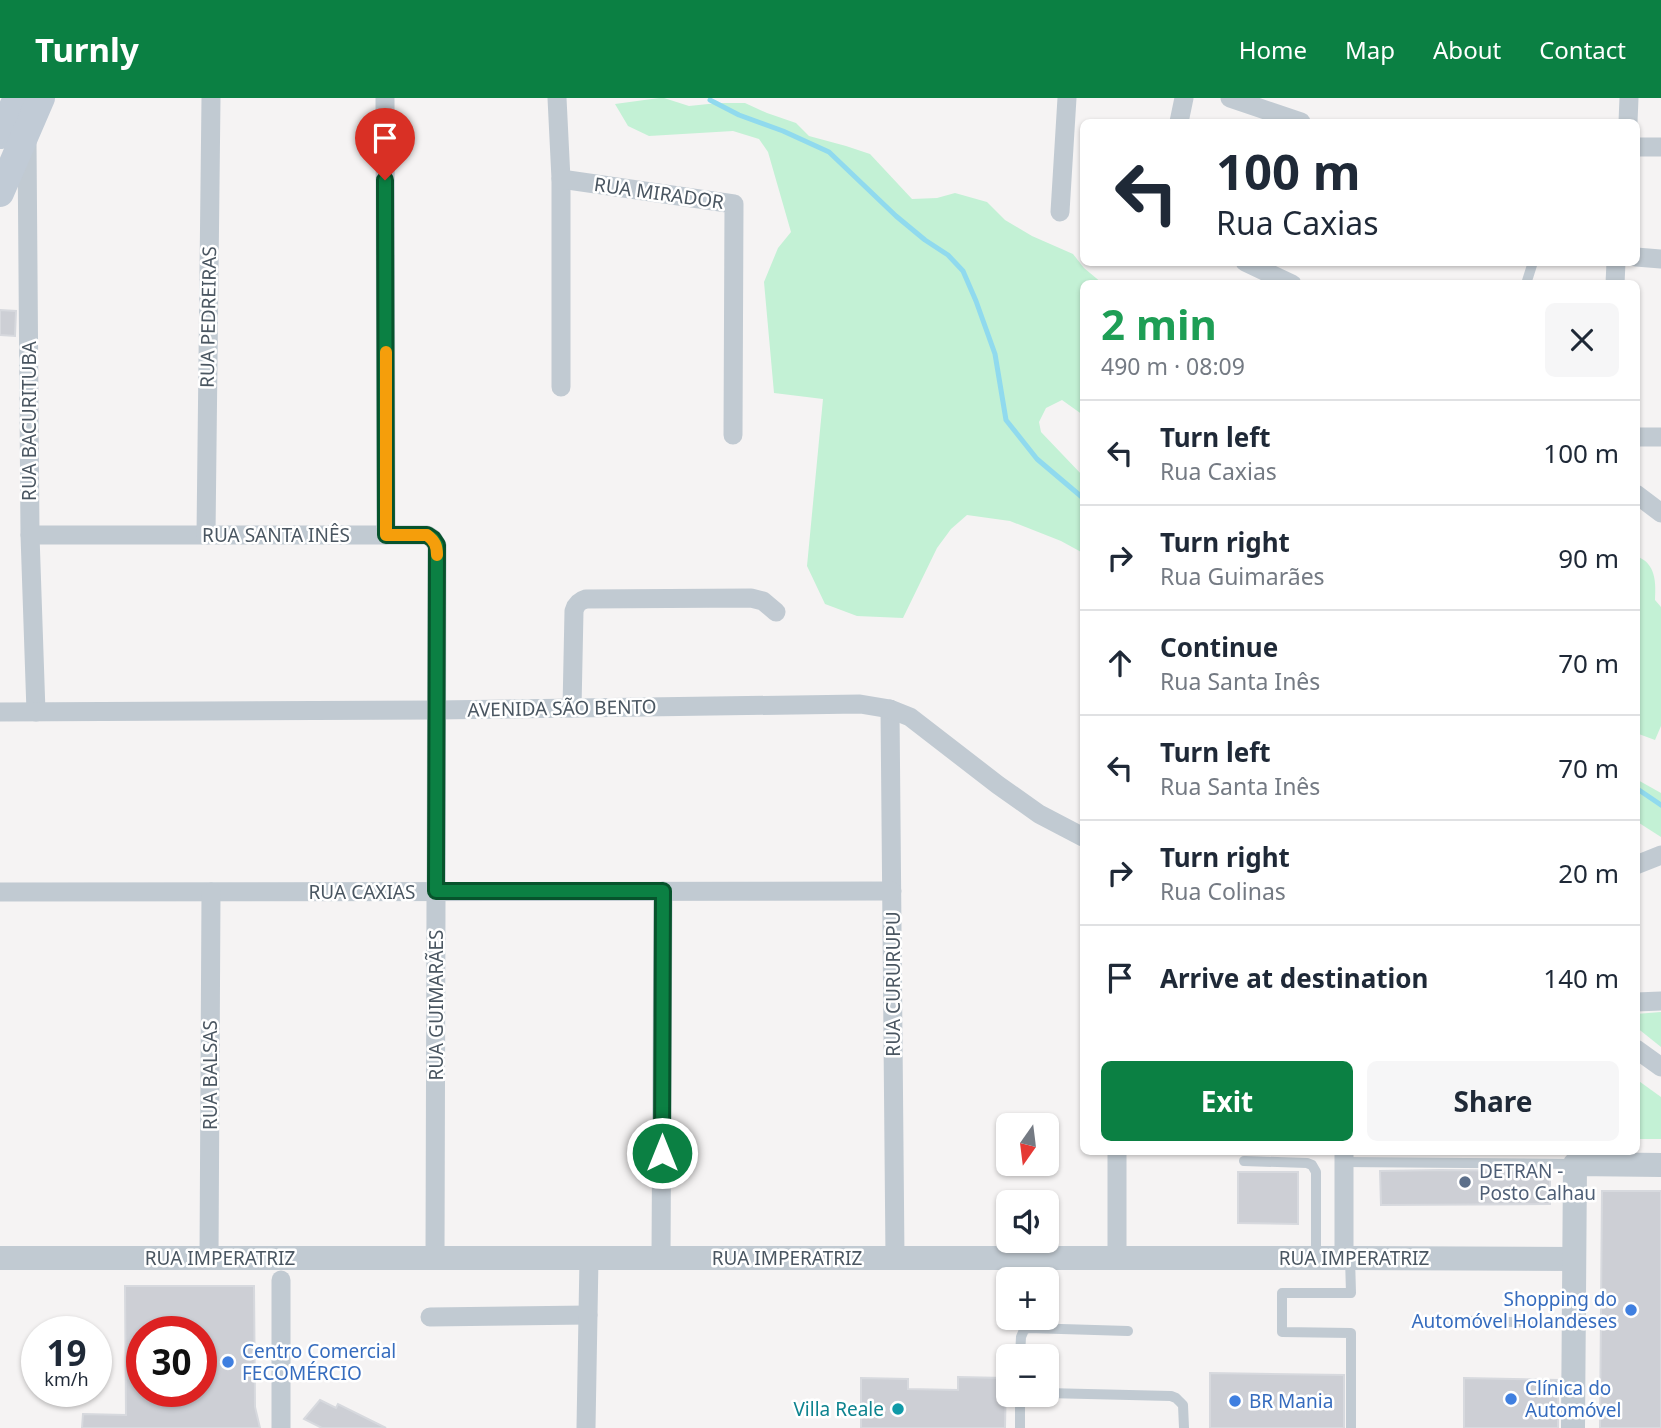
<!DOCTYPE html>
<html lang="en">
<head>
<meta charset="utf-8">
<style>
  body { margin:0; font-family:"Noto Sans",sans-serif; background:#f6f6f7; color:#1f2937; height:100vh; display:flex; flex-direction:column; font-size:26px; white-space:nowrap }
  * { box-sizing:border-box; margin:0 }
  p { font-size:23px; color:#747a83 }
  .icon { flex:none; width:38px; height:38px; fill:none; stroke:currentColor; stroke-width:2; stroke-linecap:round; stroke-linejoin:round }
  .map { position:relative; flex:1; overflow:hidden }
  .drawer { position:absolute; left:1080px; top:182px; width:560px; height:875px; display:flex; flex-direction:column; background:#fff; border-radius:10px; box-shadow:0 2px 5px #0004 }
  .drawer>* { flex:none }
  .guide { position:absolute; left:1080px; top:21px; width:560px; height:147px; border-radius:10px; box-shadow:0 2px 5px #0004; background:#fff; color:#1f2937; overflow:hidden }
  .needle { width:46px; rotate:194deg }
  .buttons { position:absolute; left:996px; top:1015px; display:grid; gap:14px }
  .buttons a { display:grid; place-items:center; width:63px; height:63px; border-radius:10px; background:#fff; box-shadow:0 2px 5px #0004; font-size:35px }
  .speed { position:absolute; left:21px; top:1218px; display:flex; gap:14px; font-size:35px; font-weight:700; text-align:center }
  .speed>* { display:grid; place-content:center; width:91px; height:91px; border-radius:50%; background:#fff; box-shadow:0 2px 5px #0004; line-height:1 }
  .speed small { font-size:18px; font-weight:400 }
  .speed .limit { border:10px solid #d22; background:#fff; color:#111 }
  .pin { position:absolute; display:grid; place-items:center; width:60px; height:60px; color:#fff; margin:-72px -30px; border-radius:50% 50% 50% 0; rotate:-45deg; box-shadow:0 0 7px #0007 }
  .pin .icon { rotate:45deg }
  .me { position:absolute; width:77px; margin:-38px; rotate:0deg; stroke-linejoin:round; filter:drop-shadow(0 0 5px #0008) }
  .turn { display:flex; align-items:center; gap:24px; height:147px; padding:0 21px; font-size:32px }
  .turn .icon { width:91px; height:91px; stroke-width:2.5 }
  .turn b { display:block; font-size:49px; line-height:60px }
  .round { display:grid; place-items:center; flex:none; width:74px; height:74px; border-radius:10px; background:#f6f6f7 }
  .head { display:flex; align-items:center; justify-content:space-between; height:119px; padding:0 21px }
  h1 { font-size:42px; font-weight:700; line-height:52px; color:#1e9e55 }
  .cta { display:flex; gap:14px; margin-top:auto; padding:14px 21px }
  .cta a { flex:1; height:80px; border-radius:10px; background:#0b8043; color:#fff; font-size:28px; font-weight:700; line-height:80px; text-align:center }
  .cta a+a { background:#f6f6f7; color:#1f2937 }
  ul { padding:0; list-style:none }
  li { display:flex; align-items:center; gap:21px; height:105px; padding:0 21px; border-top:2px solid #e0e1e3 }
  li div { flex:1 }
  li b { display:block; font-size:26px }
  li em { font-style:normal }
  header { display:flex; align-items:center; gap:42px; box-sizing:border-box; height:98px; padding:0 35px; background:#0b8043; color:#fff }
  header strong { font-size:33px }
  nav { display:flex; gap:38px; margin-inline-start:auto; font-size:24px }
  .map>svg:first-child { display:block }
</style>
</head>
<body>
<header>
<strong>Turnly</strong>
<nav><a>Home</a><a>Map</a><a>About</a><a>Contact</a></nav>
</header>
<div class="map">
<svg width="1661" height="1330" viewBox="0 0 1661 1330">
  <rect width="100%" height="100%" fill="#f5f3f3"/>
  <g fill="#c3f1d5">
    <path d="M659 0H664L689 8 718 5H745L767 15 796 25 809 38 846 48 870 56 912 101 937 100 955 95 987 104 1005 122 1032 138 1073 156 1084 170 1102 185 1083 186V317L1062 302 1046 310 1039 324 1041 334 1083 378V455L1061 443 1010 423 967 417 951 431 937 450 903 520 857 518 825 506 807 468 823 301 774 295 764 184 778 150 791 134 768 54 759 41 733 33 649 38 628 28 615 6Z"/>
    <path d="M1636 458C1656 465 1656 484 1655 502L1661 509V628L1655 642 1636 635Z"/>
    <path d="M1636 681 1661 695V739L1636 723Z"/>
    <path d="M1661 914V949L1636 929V916Z"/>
    <path d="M1636 981 1661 999V1041H1636Z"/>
  </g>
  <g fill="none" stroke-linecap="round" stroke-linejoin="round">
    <g stroke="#90daee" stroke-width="5">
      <path d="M710 2 739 17 783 33 829 54 896 118 925 142 948 157 963 173 976 203 995 256 1006 322 1037 361 1083 400"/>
      <path d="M1636 690 1661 707"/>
    </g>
  </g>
  <g fill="#cdcfd5" stroke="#d7d9de" stroke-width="2" fill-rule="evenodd">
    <path d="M0 212 16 213 15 238 0 237Z"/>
    <path d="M1440 1072 1550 1073V1106L1381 1107 1380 1073Z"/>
    <path d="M1238 1074H1298V1126L1238 1125Z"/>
    <path d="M1602 1093H1661V1330H1600Z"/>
    <path d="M125 1188H254L255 1309 260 1330H82L83 1316 126 1317ZM142 1234H201V1293H142Z"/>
    <path d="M1210 1275 1344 1277V1330H1210Z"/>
    <path d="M958 1279 1006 1280 1005 1330H861V1280L908 1281V1291L958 1292Z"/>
    <path d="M1464 1280 1558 1282V1330H1464Z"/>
    <path d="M320 1302 336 1310 338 1306 386 1330H322L304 1321Z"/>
  </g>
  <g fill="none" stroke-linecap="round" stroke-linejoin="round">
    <g stroke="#c1cad2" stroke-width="10">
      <path d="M1526 186 1533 164"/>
      <path d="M1244 1063 1307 1065 1312 1067 1316 1074V1159"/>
      <path d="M1344 1064 1574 1066"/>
      <path d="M1350 1160 1351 1195H1282V1234L1351 1235V1330"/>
      <path d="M1439 1222 1573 1226"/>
      <path d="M1020 1258 1021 1239 1024 1232 1028 1230 1128 1233"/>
      <path d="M1046 1295 1171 1298 1176 1300 1183 1307 1184 1330"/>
      <path d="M1020 1330V1297"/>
    </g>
    <g stroke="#c1cad2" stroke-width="19">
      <path d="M385 0 386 437"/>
      <path d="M557 0 561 81V289"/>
      <path d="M1230 0 1301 24"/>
      <path d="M1179 24 1184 0"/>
      <path d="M1628 24 1629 0"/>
      <path d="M27 43 30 437 36 614"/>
      <path d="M1636 49H1661"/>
      <path d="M561 81 734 106 733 337"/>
      <path d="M1060 114 1067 0"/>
      <path d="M1636 159 1661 161"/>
      <path d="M1245 164 1292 186"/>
      <path d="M1615 186 1616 164"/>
      <path d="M1636 339H1661"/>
      <path d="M1636 396 1661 415"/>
      <path d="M30 437H427L433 441 437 448 435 1160"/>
      <path d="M206 437 211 0"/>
      <path d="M572 610 574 513C576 506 579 503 586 501L751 500 763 503 776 514"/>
      <path d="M890 611 895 1160"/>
      <path d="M0 614 436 612 860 606 890 611 910 619 998 687 1039 716 1083 739"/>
      <path d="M1636 767 1661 757"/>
      <path d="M0 794 892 793"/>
      <path d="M1636 904 1661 903"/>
      <path d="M1636 951 1661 969"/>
      <path d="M1117 1054V1160"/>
      <path d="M209 1160 211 794"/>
      <path d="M661 1160 663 793"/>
      <path d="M1344 1160V1054"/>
      <path d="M430 1219 588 1217"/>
      <path d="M281 1330V1182"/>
      <path d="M586 1330 589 1160"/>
    </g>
    <g stroke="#c1cad2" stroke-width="24">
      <path d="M0 1160H1350L1574 1161"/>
      <path d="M1573 1330 1575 1066 1661 1067"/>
    </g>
    <g stroke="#c1cbd6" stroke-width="28">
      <path d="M0 37 17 0"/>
      <path d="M0 95 41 0"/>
    </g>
  </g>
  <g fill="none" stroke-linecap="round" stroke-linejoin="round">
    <g stroke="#07532c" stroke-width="18">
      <path id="route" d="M385 82 386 437H427L433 441 437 447 436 793H663L662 1055"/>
    </g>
    <use href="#route" stroke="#0b8043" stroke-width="12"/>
    <path stroke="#f59e0b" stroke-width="12" d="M386 254V437H427C435 443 437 448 437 457"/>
  </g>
  <circle fill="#5c6f8a" stroke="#fff" stroke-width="2.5" cx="1465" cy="1084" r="7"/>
  <g fill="#3f7fe0" stroke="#fff" stroke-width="2.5">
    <circle cx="1631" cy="1212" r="7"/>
    <circle cx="228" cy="1264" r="7"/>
    <circle cx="1511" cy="1301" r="7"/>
    <circle cx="1235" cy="1303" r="7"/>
  </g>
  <circle fill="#0f9aa8" stroke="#fff" stroke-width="2.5" cx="898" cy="1311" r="7"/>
  <g text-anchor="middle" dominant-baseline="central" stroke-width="5" stroke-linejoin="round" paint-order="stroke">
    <g font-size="19" fill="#4a5661" stroke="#fff">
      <text transform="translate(659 95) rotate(8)">RUA MIRADOR</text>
      <text transform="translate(208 219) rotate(-89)">RUA PEDREIRAS</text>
      <text transform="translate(29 323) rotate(-90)">RUA BACURITUBA</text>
      <text x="276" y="437">RUA SANTA INÊS</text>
      <text transform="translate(562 610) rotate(-1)">AVENIDA SÃO BENTO</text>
      <text x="362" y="794">RUA CAXIAS</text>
      <text transform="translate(893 886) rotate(-90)">RUA CURURUPU</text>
      <text transform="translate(436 907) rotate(-90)">RUA GUIMARÃES</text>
      <text transform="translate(210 977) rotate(-90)">RUA BALSAS</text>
      <text x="220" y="1160">RUA IMPERATRIZ</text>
      <text x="787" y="1160">RUA IMPERATRIZ</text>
      <text x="1354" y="1160">RUA IMPERATRIZ</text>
    </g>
    <g font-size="19" fill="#4e5e75" stroke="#fff" text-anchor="start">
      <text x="1479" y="1073">DETRAN -<tspan x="1479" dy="22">Posto Calhau</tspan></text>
    </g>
    <g font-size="19" fill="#366cbe" stroke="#fff" text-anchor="start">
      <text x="1617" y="1201" text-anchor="end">Shopping do<tspan x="1617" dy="22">Automóvel Holandeses</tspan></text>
      <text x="242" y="1253">Centro Comercial<tspan x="242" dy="22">FECOMÉRCIO</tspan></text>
      <text x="1525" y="1290">Clínica do<tspan x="1525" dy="22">Automóvel</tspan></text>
      <text x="1249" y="1303">BR Mania</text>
    </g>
    <g font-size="19" fill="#0d838f" stroke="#fff" text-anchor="end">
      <text x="884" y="1311">Villa Reale</text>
    </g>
  </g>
</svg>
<div class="buttons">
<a><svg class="needle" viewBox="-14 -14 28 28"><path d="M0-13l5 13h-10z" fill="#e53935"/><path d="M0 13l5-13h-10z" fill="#747a83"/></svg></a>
<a><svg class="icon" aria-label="sound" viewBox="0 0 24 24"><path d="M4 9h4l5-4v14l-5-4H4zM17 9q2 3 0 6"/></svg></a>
<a>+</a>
<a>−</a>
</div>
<div class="speed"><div>19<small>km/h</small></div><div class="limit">30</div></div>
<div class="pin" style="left:385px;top:82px;background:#d93025"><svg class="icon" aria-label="arrive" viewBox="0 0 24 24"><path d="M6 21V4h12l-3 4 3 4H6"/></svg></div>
<svg class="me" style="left:662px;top:1055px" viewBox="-20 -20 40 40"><circle r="17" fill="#0b8043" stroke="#fff" stroke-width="3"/><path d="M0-11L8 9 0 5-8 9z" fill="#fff"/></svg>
<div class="guide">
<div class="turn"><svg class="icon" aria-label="left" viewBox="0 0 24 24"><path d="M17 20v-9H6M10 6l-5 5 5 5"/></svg><div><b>100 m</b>Rua Caxias</div></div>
</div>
<section class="drawer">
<div class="head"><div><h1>2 min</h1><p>490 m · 08:09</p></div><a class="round"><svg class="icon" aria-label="close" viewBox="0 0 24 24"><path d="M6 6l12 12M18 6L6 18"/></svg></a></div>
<ul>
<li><svg class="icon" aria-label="left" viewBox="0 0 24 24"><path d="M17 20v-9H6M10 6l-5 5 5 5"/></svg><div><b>Turn left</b><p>Rua Caxias</p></div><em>100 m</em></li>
<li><svg class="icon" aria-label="right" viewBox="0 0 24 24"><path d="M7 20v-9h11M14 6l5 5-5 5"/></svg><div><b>Turn right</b><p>Rua Guimarães</p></div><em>90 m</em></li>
<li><svg class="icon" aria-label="ahead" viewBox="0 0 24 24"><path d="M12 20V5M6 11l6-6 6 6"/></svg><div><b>Continue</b><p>Rua Santa Inês</p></div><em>70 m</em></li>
<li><svg class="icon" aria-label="left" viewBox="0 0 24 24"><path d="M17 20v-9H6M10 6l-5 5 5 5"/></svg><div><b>Turn left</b><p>Rua Santa Inês</p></div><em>70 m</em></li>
<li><svg class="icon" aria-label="right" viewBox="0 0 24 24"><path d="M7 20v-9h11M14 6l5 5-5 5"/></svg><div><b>Turn right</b><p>Rua Colinas</p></div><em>20 m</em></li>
<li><svg class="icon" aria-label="arrive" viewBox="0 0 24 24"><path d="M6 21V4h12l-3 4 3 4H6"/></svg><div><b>Arrive at destination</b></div><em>140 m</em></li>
</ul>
<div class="cta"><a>Exit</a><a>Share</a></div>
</section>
</div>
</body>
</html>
